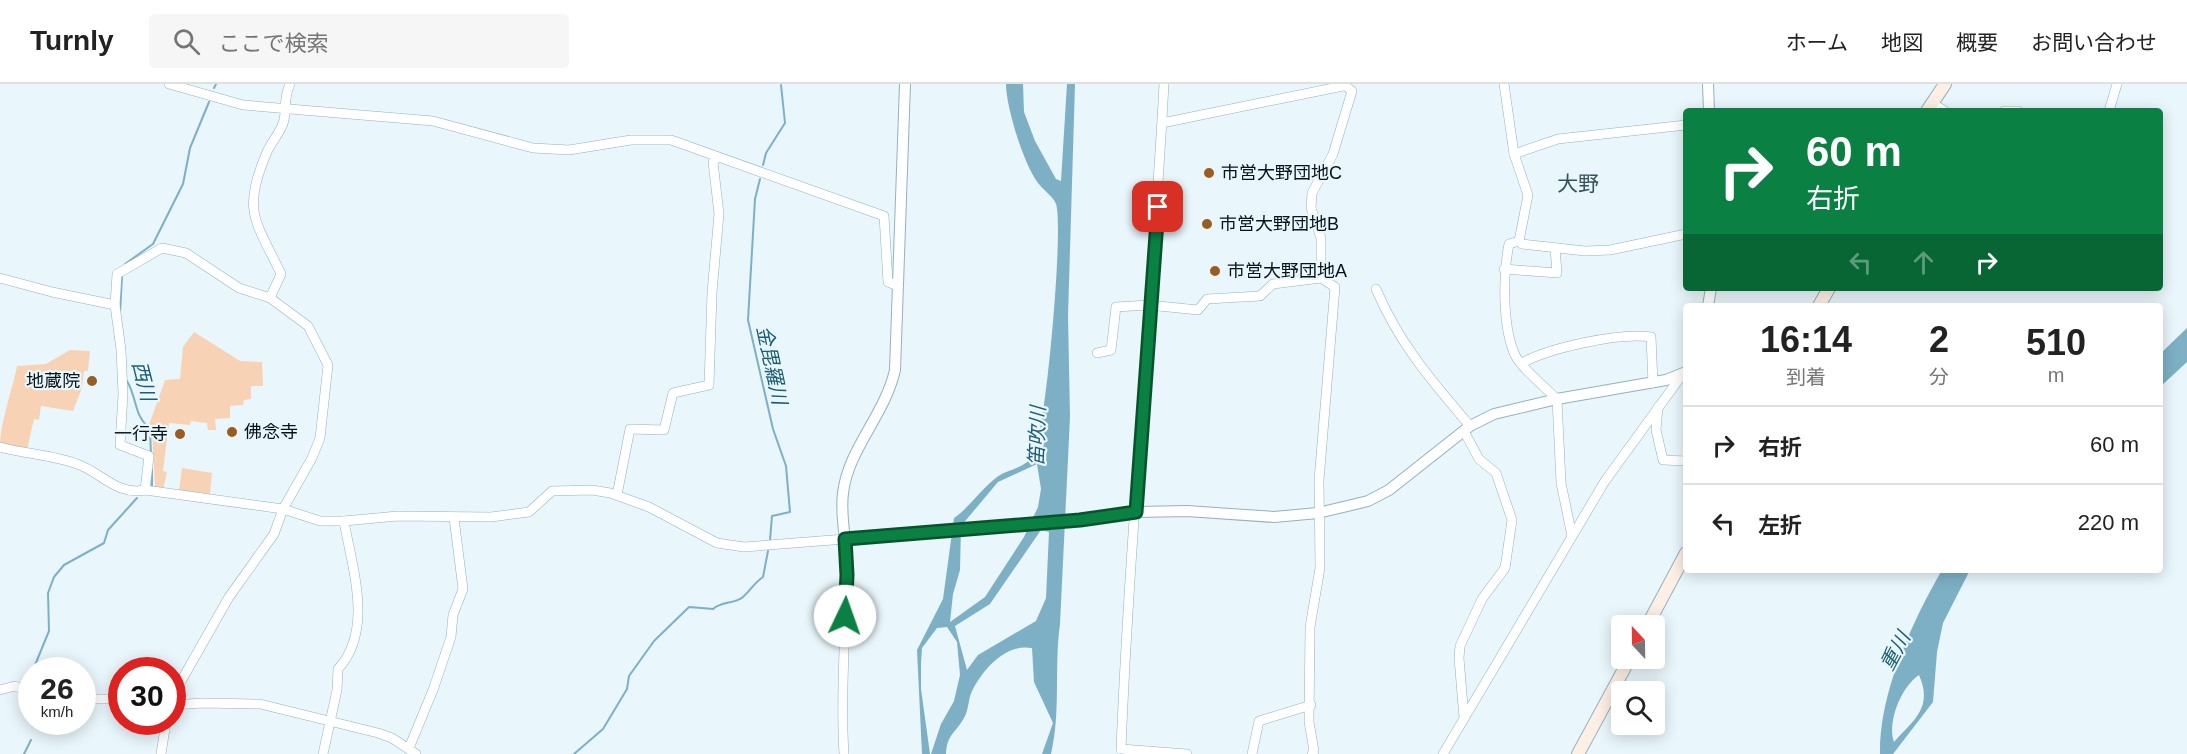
<!DOCTYPE html>
<html lang="ja">
<head>
<meta charset="utf-8">
<style>
  body { margin:0; font-family:Arial,"Noto Sans JP",sans-serif; background:#f6f6f6; color:#222; height:100vh; display:flex; flex-direction:column; font-size:22px; white-space:nowrap }
  * { box-sizing:border-box; margin:0 }
  p { font-size:20px; color:#767676 }
  .icon { flex:none; width:33px; height:33px; fill:none; stroke:currentColor; stroke-width:2; stroke-linecap:round; stroke-linejoin:round }
  .map { position:relative; flex:1; overflow:hidden }
  .panel { position:absolute; left:1683px; top:219px; width:480px; height:270px; display:flex; flex-direction:column; background:#fff; border-radius:6px; box-shadow:0 3px 15px #0003 }
  .panel>* { flex:none }
  .top-card { position:absolute; left:1683px; top:24px; width:480px; height:183px; border-radius:6px; box-shadow:0 3px 15px #0003; background:#0b8043; color:#fff; overflow:hidden }
  .needle { width:39px; rotate:338deg }
  .controls { position:absolute; left:1611px; top:531px; display:grid; gap:12px }
  .controls a { display:grid; place-items:center; width:54px; height:54px; border-radius:6px; background:#fff; box-shadow:0 3px 15px #0003; font-size:30px }
  .speed { position:absolute; left:18px; top:573px; display:flex; gap:12px; font-size:30px; font-weight:700; text-align:center }
  .speed>* { display:grid; place-content:center; width:78px; height:78px; border-radius:50%; background:#fff; box-shadow:0 3px 15px #0003; line-height:1 }
  .speed small { font-size:15px; font-weight:400 }
  .speed .limit { border:9px solid #d22; background:#fff; color:#111 }
  .pin { position:absolute; display:grid; place-items:center; width:51px; height:51px; color:#fff; margin:-26px; border-radius:12px; box-shadow:0 3px 9px #0006 }
  .me { position:absolute; width:66px; margin:-33px; rotate:3deg; stroke-linejoin:round; filter:drop-shadow(0 0 4px #0008) }
  .turn { display:flex; align-items:center; gap:21px; height:126px; padding:0 24px; font-size:27px }
  .turn .icon { width:78px; height:78px; stroke-width:2.5 }
  .turn b { display:block; font-size:42px; line-height:51px }
  .lanes { display:flex; align-items:center; height:57px; padding:0 24px; background:#0003; justify-content:center; gap:30px; direction:ltr }
  .lanes .off { opacity:.35 }
  .eta { display:flex; justify-content:space-evenly; align-items:center; height:102px; text-align:center }
  .eta b { font-size:36px; font-weight:700; line-height:42px }
  ul { padding:0; list-style:none }
  li { display:flex; align-items:center; gap:18px; height:78px; padding:0 24px; border-top:2px solid #e0e0e0 }
  li div { flex:1 }
  li b { display:block; font-size:22px }
  li em { font-style:normal }
  header { display:flex; align-items:center; gap:36px; box-sizing:border-box; height:84px; padding:0 30px; background:#fff; border-bottom:2px solid #e0e0e0 }
  header strong { font-size:28px }
  nav { display:flex; gap:33px; margin-inline-start:auto; font-size:21px }
  .search { width:420px; height:54px; background:#f6f6f6; display:flex; align-items:center; gap:15px; box-sizing:border-box; padding:0 21px; border-radius:6px; color:#767676; font-size:22px }
  .map>svg:first-child { display:block }
</style>
</head>
<body>
<header>
<strong>Turnly</strong>
<div class="search"><svg class="icon" aria-label="search" viewBox="0 0 24 24"><circle cx="10" cy="10" r="6"/><path d="M15 15l6 6"/></svg>ここで検索</div>
<nav><a>ホーム</a><a>地図</a><a>概要</a><a>お問い合わせ</a></nav>
</header>
<div class="map">
<svg width="2187" height="670" viewBox="0 0 2187 670">
  <rect width="100%" height="100%" fill="#e9f6fb"/>
  <g fill="#f8d2b4">
    <path d="M194 248 240 277 262 278 263 302H251V315L244 316 243 321 230 322V334L215 335 216 346H208L207 339 191 337 190 341 169 339 163 387 167 388 163 406 155 404 152 344 149 341 165 296 180 295 183 263Z"/>
    <path d="M70 266 90 267 88 287H84L82 304 73 327 41 322 39 336 34 335 26 370 0 363C0 338 12 308 17 282L46 280Z"/>
    <path d="M182 384 212 389 210 410 179 406Z"/>
  </g>
  <g fill="#7db0c5" fill-rule="evenodd">
    <path d="M1006 0H1023L1024 28 1035 57 1056 95 1061 97 1067 0H1075L1068 232 1070 333 1060 540C1054 583 1061 628 1051 670H1042L1053 639 1034 598 1032 564C1006 559 983 585 972 607 968 615 969 626 964 634 955 650 947 650 946 670H931L941 640 954 617 960 591 957 558 947 543 937 544 922 564 921 579V605L930 670H922L917 566 943 515 954 434C971 422 981 405 997 393 1010 384 1026 385 1034 369 1046 347 1064 142 1056 120 1053 112 1043 106 1038 99 1024 81 1006 23 1006 0ZM1037 380 1041 405 1038 423 1024 453 985 513 950 538 953 510 960 486 961 442 998 398ZM1041 446 1049 448 1046 514 1036 537 978 571 967 586 955 542 990 520Z"/>
    <path d="M2187 244V278L2160 303V270Z"/>
    <path d="M1942 486H1970L1943 539 1937 568 1933 618 1893 670H1880C1879 609 1912 538 1942 486ZM1919 591C1933 623 1915 635 1894 658 1887 638 1901 603 1919 591Z"/>
  </g>
  <g fill="none" stroke-linecap="round" stroke-linejoin="round">
    <g stroke="#7db0c5" stroke-width="2">
      <path d="M214 4 216 0"/>
      <path d="M763 81 766 69 785 39 781 1"/>
      <path d="M760 95 755 115 748 236 773 345 786 382 790 428 772 432 770 456"/>
      <path d="M125 180 153 160 183 100 190 64 209 18"/>
      <path d="M120 229 122 193"/>
      <path d="M127 297C138 316 133 330 150 345L151 371"/>
      <path d="M152 386V403"/>
      <path d="M33 586 49 547 48 509 54 493 64 481 104 459 108 446 137 414"/>
      <path d="M30 601 32 595"/>
      <path d="M24 670 31 656"/>
      <path d="M574 670 603 645 627 605 629 592 654 557 689 523 713 525C721 517 735 520 743 513 751 506 754 499 763 493L768 467"/>
    </g>
    <g stroke="#93b2bf" stroke-width="10">
      <g id="minor">
        <path d="M169 0 243 21 433 37 533 64 569 66 631 56H671L884 132 888 198 898 202"/>
        <path d="M1164 0C1152 222 1130 443 1121 665L1187 670"/>
        <path d="M1504 0 1514 70 1528 111 1519 157 1509 160C1503 190 1502 242 1515 271 1521 284 1546 304 1557 315L1561 399 1572 452"/>
        <path d="M1932 19 1945 27"/>
        <path d="M2004 27H2018"/>
        <path d="M2109 27 2117 0"/>
        <path d="M1162 39 1343 2"/>
        <path d="M1514 70 1558 55 1686 41"/>
        <path d="M1519 157 1522 160 1585 167 1610 166 1686 150"/>
        <path d="M1504 185 1557 189 1555 164"/>
        <path d="M0 194 52 208 115 221"/>
        <path d="M1376 205C1400 261 1431 296 1470 342"/>
        <path d="M270 214 281 190C256 137 241 128 267 68 271 58 282 47 284 36 287 22 283 15 290 0"/>
        <path d="M1097 269 1111 266 1116 223 1149 221 1198 226 1207 215 1260 212 1273 200 1321 194"/>
        <path d="M1522 279C1549 264 1620 248 1651 253L1653 299"/>
        <path d="M1658 323 1656 346 1663 376 1686 377"/>
        <path d="M0 363C25 370 53 371 77 380 101 388 117 412 145 406L283 425 320 437H344L398 432 491 433 529 428 552 407 592 406 610 409 649 423 717 459 744 463 845 455C849 527 839 598 844 670"/>
        <path d="M145 406 149 372 120 361 123 310 121 266 115 221 117 190 162 164 186 169 239 204 270 214 308 242 328 281 320 354 312 374 283 425 274 450 229 513 172 613"/>
        <path d="M617 411 630 345 664 346 673 309 709 301 712 208 719 130 713 78 717 74"/>
        <path d="M0 606 15 602 32 609"/>
        <path d="M82 615H122"/>
        <path d="M172 621 203 619 260 620 378 649 392 654 416 670"/>
        <path d="M1464 634 1459 574 1460 562 1482 515 1505 484 1512 436 1496 389 1479 375 1464 347"/>
        <path d="M409 664 433 606 451 553 453 531 463 505 454 434"/>
        <path d="M161 670 166 638"/>
        <path d="M323 670 337 606 338 585C374 546 352 484 344 437"/>
        <path d="M1252 670 1259 637 1311 621"/>
        <path d="M1312 670 1314 667 1309 638 1310 543 1320 484 1319 396 1335 203 1321 194V154L1311 124 1312 109 1333 70 1352 7 1343 0"/>
        <path d="M1443 670 1605 397 1682 291"/>
      </g>
    </g>
    <g stroke="#93b2bf" stroke-width="12">
      <g id="tertiary">
        <path d="M905 0 895 286C885 331 848 365 843 409 841 424 843 440 845 455L1080 436 1136 428 1187 427 1274 433 1318 429 1368 417 1389 406 1470 342 1494 330 1557 315 1666 296 1686 288"/>
        <path d="M1708 0 1709 27"/>
        <path d="M1708 222 1711 204"/>
      </g>
    </g>
    <g stroke="#93b2bf" stroke-width="14">
      <g id="secondary">
        <path d="M1927 27 1945 0"/>
        <path d="M1819 222 1829 204"/>
        <path d="M1647 542 1686 469"/>
        <path d="M1578 670 1630 574"/>
      </g>
    </g>
    <use href="#minor" stroke="#fff" stroke-width="9"/>
    <use href="#tertiary" stroke="#fff" stroke-width="10"/>
    <use href="#secondary" stroke="#feefe4" stroke-width="12"/>
  </g>
  <g fill="none" stroke-linecap="round" stroke-linejoin="round">
    <g stroke="#07532c" stroke-width="15">
      <path id="route" d="M845 532 847 491 845 455 1080 436 1136 428 1158 123"/>
    </g>
    <use href="#route" stroke="#0b8043" stroke-width="10"/>
  </g>
  <g fill="#9a5d21" stroke="#e9f6fb" stroke-width="2">
    <circle cx="1209" cy="89" r="6"/>
    <circle cx="1207" cy="140" r="6"/>
    <circle cx="1215" cy="187" r="6"/>
    <circle cx="92" cy="297" r="6"/>
    <circle cx="232" cy="348" r="6"/>
    <circle cx="180" cy="350" r="6"/>
  </g>
  <g text-anchor="middle" dominant-baseline="central" stroke-width="4.5" stroke-linejoin="round" paint-order="stroke">
    <g font-size="18" fill="#071318" stroke="#e9f6fb" text-anchor="start">
      <text x="1221" y="89">市営大野団地C</text>
      <text x="1219" y="140">市営大野団地B</text>
      <text x="1227" y="187">市営大野団地A</text>
      <text x="80" y="297" text-anchor="end">地蔵院</text>
      <text x="244" y="348">佛念寺</text>
      <text x="168" y="350" text-anchor="end">一行寺</text>
    </g>
    <g font-size="20" font-style="italic" fill="#1b5d73" stroke="#e9f6fb">
      <text transform="translate(772 281) rotate(78)">金毘羅川</text>
      <text transform="translate(144 297) rotate(76)">西川</text>
      <text transform="translate(1037 352) rotate(-88)">笛吹川</text>
      <text transform="translate(1895 567) rotate(-62)">重川</text>
    </g>
    <g font-size="21" fill="#34515c" stroke="#e9f6fb">
      <text x="1578" y="99">大野</text>
    </g>
  </g>
</svg>
<div class="controls">
<a><svg class="needle" viewBox="-14 -14 28 28"><path d="M0-13l5 13h-10z" fill="#e53935"/><path d="M0 13l5-13h-10z" fill="#767676"/></svg></a>
<a><svg class="icon" aria-label="search" viewBox="0 0 24 24"><circle cx="10" cy="10" r="6"/><path d="M15 15l6 6"/></svg></a>
</div>
<div class="speed"><div>26<small>km/h</small></div><div class="limit">30</div></div>
<div class="pin" style="left:1158px;top:123px;background:#d93025"><svg class="icon" aria-label="arrive" viewBox="0 0 24 24"><path d="M6 21V4h12l-3 4 3 4H6"/></svg></div>
<svg class="me" style="left:845px;top:532px" viewBox="-20 -20 40 40"><circle r="19" fill="#fff"/><path d="M0-13L10 11 0 6-10 11z" fill="#0b8043"/></svg>
<div class="top-card">
<div class="turn"><svg class="icon" aria-label="right" viewBox="0 0 24 24"><path d="M7 20v-9h11M14 6l5 5-5 5"/></svg><div><b>60 m</b>右折</div></div>
<div class="lanes"><svg class="icon off" aria-label="left" viewBox="0 0 24 24"><path d="M17 20v-9H6M10 6l-5 5 5 5"/></svg><svg class="icon off" aria-label="ahead" viewBox="0 0 24 24"><path d="M12 20V5M6 11l6-6 6 6"/></svg><svg class="icon" aria-label="right" viewBox="0 0 24 24"><path d="M7 20v-9h11M14 6l5 5-5 5"/></svg></div>
</div>
<section class="panel">
<div class="eta">
<div><b>16:14</b><p>到着</p></div>
<div><b>2</b><p>分</p></div>
<div><b>510</b><p>m</p></div>
</div>
<ul>
<li><svg class="icon" aria-label="right" viewBox="0 0 24 24"><path d="M7 20v-9h11M14 6l5 5-5 5"/></svg><div><b>右折</b></div><em>60 m</em></li>
<li><svg class="icon" aria-label="left" viewBox="0 0 24 24"><path d="M17 20v-9H6M10 6l-5 5 5 5"/></svg><div><b>左折</b></div><em>220 m</em></li>
</ul>
</section>
</div>
</body>
</html>
